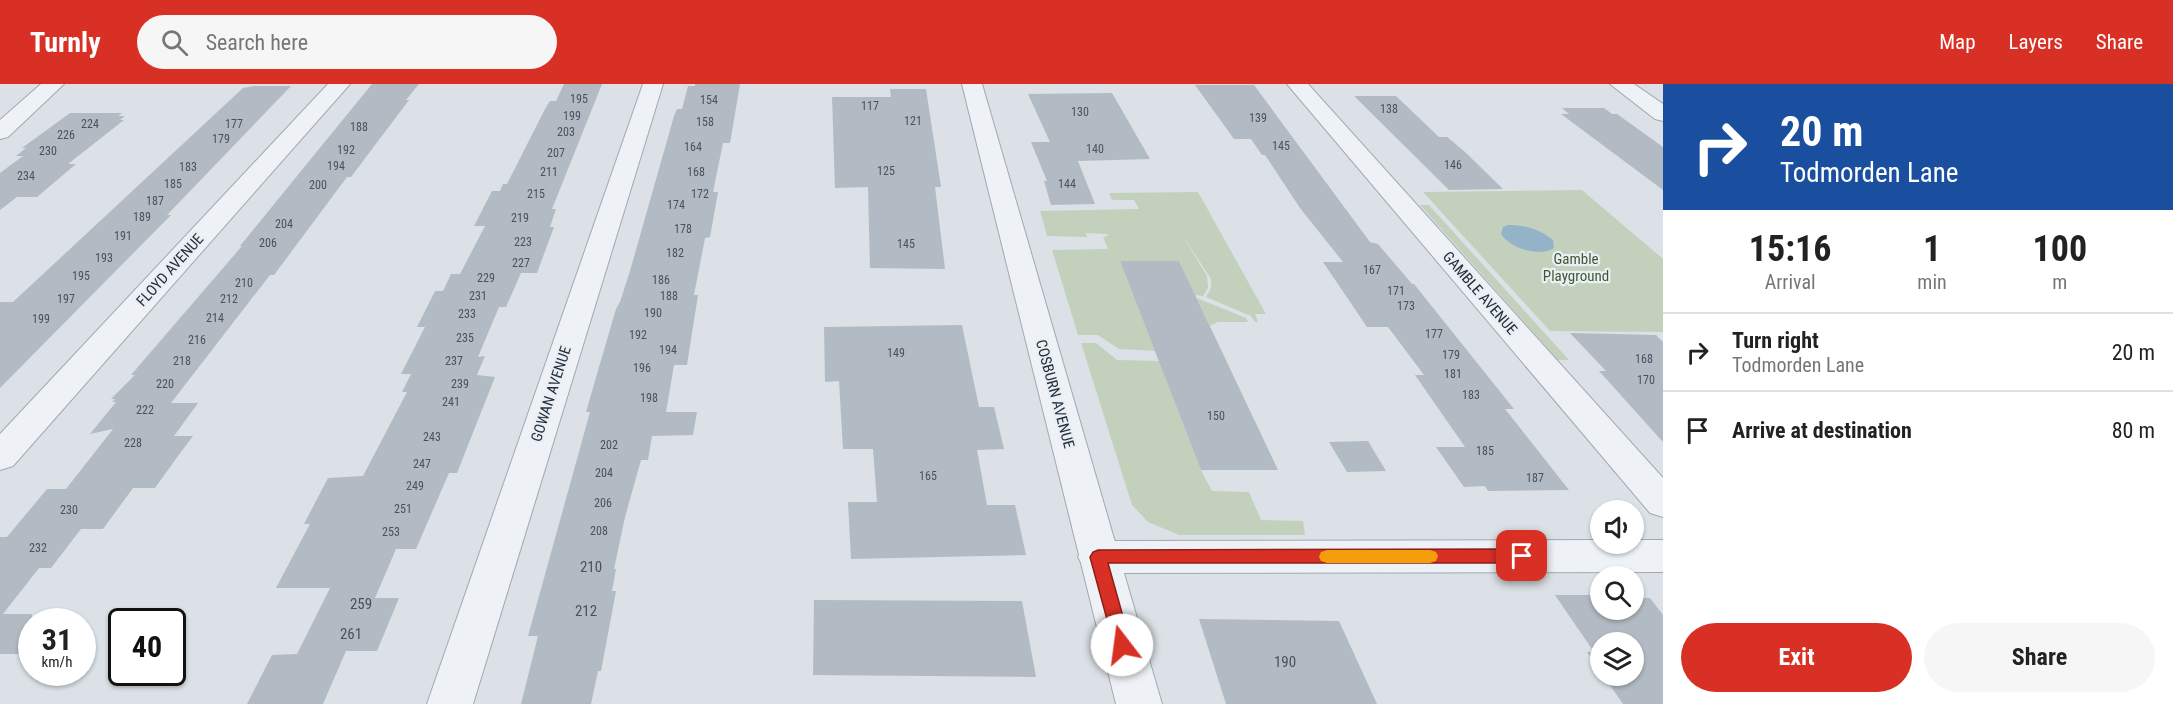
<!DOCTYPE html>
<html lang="en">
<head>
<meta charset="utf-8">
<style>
  body { margin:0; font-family:"Roboto Condensed",sans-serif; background:#f6f6f6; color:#222; height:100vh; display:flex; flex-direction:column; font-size:22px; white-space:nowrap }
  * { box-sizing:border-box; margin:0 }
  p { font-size:20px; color:#767676 }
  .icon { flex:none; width:33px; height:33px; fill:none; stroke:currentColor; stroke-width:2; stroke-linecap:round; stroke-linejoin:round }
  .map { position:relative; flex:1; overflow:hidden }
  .details { display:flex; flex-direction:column; background:#fff; width:510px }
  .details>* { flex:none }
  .banner { background:#1a4fa0; color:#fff; overflow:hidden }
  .controls { position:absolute; left:1590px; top:416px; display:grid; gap:12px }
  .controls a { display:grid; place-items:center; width:54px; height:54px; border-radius:50%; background:#fff; box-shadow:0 2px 4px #0004; font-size:30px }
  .speed { position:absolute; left:18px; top:524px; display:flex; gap:12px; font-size:30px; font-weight:700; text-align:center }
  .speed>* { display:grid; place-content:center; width:78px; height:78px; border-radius:50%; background:#fff; box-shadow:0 2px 4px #0004; line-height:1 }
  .speed small { font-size:15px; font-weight:400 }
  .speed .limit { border:3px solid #111; border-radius:9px; background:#fff; color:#111 }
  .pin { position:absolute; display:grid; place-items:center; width:51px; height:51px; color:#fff; margin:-26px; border-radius:12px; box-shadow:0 3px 9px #0006 }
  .me { position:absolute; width:66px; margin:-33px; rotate:345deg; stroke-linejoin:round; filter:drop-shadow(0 0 4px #0008) }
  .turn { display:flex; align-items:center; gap:21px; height:126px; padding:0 18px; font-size:27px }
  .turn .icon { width:78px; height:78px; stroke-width:2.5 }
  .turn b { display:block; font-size:42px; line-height:51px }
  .eta { display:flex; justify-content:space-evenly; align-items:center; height:102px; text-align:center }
  .eta b { font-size:36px; font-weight:700; line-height:42px }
  .cta { display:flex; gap:12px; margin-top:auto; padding:12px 18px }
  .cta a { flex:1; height:69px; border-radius:36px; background:#d93025; color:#fff; font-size:24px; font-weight:700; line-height:69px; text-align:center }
  .cta a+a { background:#f6f6f6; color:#222 }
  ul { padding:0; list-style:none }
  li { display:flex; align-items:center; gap:18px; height:78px; padding:0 18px; border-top:2px solid #e0e0e0 }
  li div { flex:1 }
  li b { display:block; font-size:22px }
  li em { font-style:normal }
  header { display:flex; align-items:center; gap:36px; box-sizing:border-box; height:84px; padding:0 30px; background:#d93025; color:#fff }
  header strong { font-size:28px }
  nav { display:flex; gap:33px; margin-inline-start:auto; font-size:21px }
  .search { width:420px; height:54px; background:#f6f6f6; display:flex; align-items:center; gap:15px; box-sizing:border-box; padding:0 21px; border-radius:33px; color:#767676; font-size:22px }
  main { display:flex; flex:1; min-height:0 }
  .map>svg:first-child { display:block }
</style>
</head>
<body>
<header>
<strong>Turnly</strong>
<div class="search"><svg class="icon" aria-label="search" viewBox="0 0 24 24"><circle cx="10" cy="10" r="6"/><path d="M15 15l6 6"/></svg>Search here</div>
<nav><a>Map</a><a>Layers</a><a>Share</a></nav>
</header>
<main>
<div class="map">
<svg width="1663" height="620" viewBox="0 0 1663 620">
  <rect width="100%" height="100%" fill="#dbe1e6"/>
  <g fill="#c3d1bc">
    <path d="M1582 106 1663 175V248L1550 247 1423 108Z"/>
    <path d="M1198 108 1266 230H1255L1258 238H1255L1251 232 1206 213 1211 204V195L1181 149 1207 192 1208 204 1203 212 1195 211 1179 177H1120L1155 267 1119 265 1098 251H1078L1052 166 1108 165 1103 153 1108 152 1107 150 1086 149 1087 153 1047 152 1040 127 1139 125 1134 116H1112L1109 109Z"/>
    <path d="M1429 121 1569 276H1558L1420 121Z"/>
    <path d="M1197 214 1246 234 1248 238H1218L1210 242Z"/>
    <path d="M1081 259H1096L1117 276 1159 277 1201 386 1212 407 1249 408 1261 436 1303 437 1305 451H1179L1148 438 1132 421Z"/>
  </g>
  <path fill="#94b3c9" d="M1508 141C1525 141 1540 145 1553 156L1554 164C1539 174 1510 164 1501 150L1503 143Z"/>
  <g fill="#b2bac3">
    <path d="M372 0H419L406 16H409L351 93H347L274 191H270L171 319H198L174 352H193L175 376 155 404H133L103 445H81L51 484H39L3 530H32V567H25L22 570H0V453H7L47 405H66L113 345 90 350 116 318H112L115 315H111L135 291H131L242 162H240Z"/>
    <path d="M564 0H602L552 125H556L550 143H554L537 189H521L506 223H499L478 273 485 272 477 291 495 293 457 389H449L416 465H396L375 514H399L377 567H346L323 620H247L272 571 297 570 330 504H276L310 440H304L328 394 363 392 407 308H402L411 290H401L425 243H417L435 207H443L451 190H460L485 142H474L492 107H500L503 100H507L545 25 550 17H556Z"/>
    <path d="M695 0H740L730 59H723L713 108H718L710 153 705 154 694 211H698L687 281H674L666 328H697L693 351 652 352 648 376H641L625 433 614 485H616L612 507H616L601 587H598L591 620H521L538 552H528L590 328H586L599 283 616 225 620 218 630 187 674 32 677 25H682L688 2H695Z"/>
    <path d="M1195 1H1254L1370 158 1378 160 1412 200H1414L1514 325H1505L1569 406 1488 407 1485 402 1464 403 1436 363H1465L1415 291H1424L1388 243H1367L1323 178H1343L1300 124 1265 71H1262L1251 55H1234Z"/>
    <path d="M254 2H291L167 131H171L0 304V218H13L243 4Z"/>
    <path d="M890 5H926L941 103H935L945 185 870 184 868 103 835 104 832 13H891Z"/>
    <path d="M1112 9 1150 75 1078 77 1095 120 1051 121 1044 97H1047L1031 58H1050L1028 10Z"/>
    <path d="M1354 12H1396L1439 53H1447L1464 67 1503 105 1449 106Z"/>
    <path d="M1562 24H1604L1612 30H1617L1663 63V106L1561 30H1569Z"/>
    <path d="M70 29H122L118 32H125L120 36H124L68 80H76L37 113H17L0 126V89L23 72H16L26 64H22Z"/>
    <path d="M1120 177H1179L1278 386H1201Z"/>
    <path d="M962 241 979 323H994L1004 365 977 366 987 421H1015L1026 471 851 475 848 418H877L873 365H843L839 297 825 298 824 243Z"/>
    <path d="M1570 249 1656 251 1663 258V358L1599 287H1606Z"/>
    <path d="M1368 357 1386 387 1347 388 1329 358Z"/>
    <path d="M1555 511H1600V525H1634V514H1650L1663 531V620H1623L1603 591H1634V558H1600V587L1587 568H1594Z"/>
    <path d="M814 516 1022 517 1036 593 813 591Z"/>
    <path d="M1199 535 1339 537 1377 620H1226Z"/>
  </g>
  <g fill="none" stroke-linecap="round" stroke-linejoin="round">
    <g stroke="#a1a8b0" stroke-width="2">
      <g id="minor">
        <path d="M41 0H64L8 53 0 55V36Z"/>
        <path d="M328 0H350L13 382 0 386V350Z"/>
        <path d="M643 0H663L473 620H427Z"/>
        <path d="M1287 0H1308L1663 394V433L1650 429Z"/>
        <path d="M1610 0H1634L1663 20V37L1655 35Z"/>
        <path d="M1600 456V459H1634V456H1663V488L1098 489 1084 484 1078 473 1084 462 1098 457Z"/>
      </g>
    </g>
    <g stroke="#a1a8b0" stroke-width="2">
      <path id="tertiary" d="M962 0H982L1162 620H1116Z"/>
    </g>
    <use href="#minor" fill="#eef1f5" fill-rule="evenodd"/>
    <use href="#tertiary" fill="#eef1f5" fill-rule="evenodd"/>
  </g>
  <path fill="#d93025" stroke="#8d1f18" stroke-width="1.5" d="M1522 465 1528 467 1530 472 1528 477 1522 479H1108L1131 561 1129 566 1122 568 1116 566 1114 561 1090 473 1093 468 1098 466Z"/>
  <path fill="#f59e0b" d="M1327 466H1430L1436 468 1438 472 1436 477 1430 479H1327L1321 477 1319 473 1321 468Z"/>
  <g text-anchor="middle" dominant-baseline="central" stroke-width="4.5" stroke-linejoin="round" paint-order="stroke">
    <g font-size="12" fill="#48525e">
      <text x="579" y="15">195</text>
      <text x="709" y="16">154</text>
      <text x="870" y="22">117</text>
      <text x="1389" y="25">138</text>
      <text x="1080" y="28">130</text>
      <text x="572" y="32">199</text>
      <text x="1258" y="34">139</text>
      <text x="913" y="37">121</text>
      <text x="705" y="38">158</text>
      <text x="90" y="40">224</text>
      <text x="234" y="40">177</text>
      <text x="359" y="43">188</text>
      <text x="566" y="48">203</text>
      <text x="66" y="51">226</text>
      <text x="221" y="55">179</text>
      <text x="1281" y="62">145</text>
      <text x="693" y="63">164</text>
      <text x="1095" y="65">140</text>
      <text x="346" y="66">192</text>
      <text x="48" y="67">230</text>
      <text x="556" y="69">207</text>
      <text x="1453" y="81">146</text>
      <text x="336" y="82">194</text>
      <text x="188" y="83">183</text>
      <text x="886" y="87">125</text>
      <text x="549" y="88">211</text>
      <text x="696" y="88">168</text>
      <text x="26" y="92">234</text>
      <text x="173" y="100">185</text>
      <text x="1067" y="100">144</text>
      <text x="318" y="101">200</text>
      <text x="536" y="110">215</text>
      <text x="700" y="110">172</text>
      <text x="155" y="117">187</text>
      <text x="676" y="121">174</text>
      <text x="142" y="133">189</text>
      <text x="520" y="134">219</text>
      <text x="284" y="140">204</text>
      <text x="683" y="145">178</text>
      <text x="123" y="152">191</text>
      <text x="523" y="158">223</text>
      <text x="268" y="159">206</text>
      <text x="906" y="160">145</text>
      <text x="675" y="169">182</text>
      <text x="104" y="174">193</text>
      <text x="521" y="179">227</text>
      <text x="1372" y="186">167</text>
      <text x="81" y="192">195</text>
      <text x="486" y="194">229</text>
      <text x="661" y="196">186</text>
      <text x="244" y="199">210</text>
      <text x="1396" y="207">171</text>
      <text x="478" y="212">231</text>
      <text x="669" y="212">188</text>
      <text x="66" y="215">197</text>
      <text x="229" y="215">212</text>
      <text x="1406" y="222">173</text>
      <text x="653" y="229">190</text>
      <text x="467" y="230">233</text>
      <text x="215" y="234">214</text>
      <text x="41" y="235">199</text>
      <text x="1434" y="250">177</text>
      <text x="638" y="251">192</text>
      <text x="465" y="254">235</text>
      <text x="197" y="256">216</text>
      <text x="668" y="266">194</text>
      <text x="896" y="269">149</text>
      <text x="1451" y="271">179</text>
      <text x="1644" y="275">168</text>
      <text x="182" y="277">218</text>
      <text x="454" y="277">237</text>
      <text x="642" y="284">196</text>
      <text x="1453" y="290">181</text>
      <text x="1646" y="296">170</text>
      <text x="165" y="300">220</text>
      <text x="460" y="300">239</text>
      <text x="1471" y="311">183</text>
      <text x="649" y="314">198</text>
      <text x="451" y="318">241</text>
      <text x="145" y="326">222</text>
      <text x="1216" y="332">150</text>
      <text x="432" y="353">243</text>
      <text x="133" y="359">228</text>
      <text x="609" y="361">202</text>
      <text x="1485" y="367">185</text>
      <text x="422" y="380">247</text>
      <text x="604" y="389">204</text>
      <text x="928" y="392">165</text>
      <text x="1535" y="394">187</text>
      <text x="415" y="402">249</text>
      <text x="603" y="419">206</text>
      <text x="403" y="425">251</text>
      <text x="69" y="426">230</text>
      <text x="599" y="447">208</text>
      <text x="391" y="448">253</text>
      <text x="38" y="464">232</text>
    </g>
    <g font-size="15" fill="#3d5931" stroke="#eaeff4">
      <text x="1576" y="175">Gamble<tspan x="1576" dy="17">Playground</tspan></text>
    </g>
    <g font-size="15" fill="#25303d" stroke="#eaeff4">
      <text transform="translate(170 186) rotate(-48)">FLOYD AVENUE</text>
      <text transform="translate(1480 209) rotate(49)">GAMBLE AVENUE</text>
      <text transform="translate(551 310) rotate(-72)">GOWAN AVENUE</text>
      <text transform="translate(1055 310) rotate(75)">COSBURN AVENUE</text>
    </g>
    <g font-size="15" fill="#48525e">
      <text x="591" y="483">210</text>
      <text x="361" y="520">259</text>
      <text x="586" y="527">212</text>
      <text x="351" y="550">261</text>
      <text x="1285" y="578">190</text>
    </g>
  </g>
</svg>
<div class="controls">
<a><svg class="icon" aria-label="sound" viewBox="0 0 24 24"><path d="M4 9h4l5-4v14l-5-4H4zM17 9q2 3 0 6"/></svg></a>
<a><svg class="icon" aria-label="search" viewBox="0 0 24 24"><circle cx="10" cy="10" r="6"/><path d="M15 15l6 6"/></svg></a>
<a><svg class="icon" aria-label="layers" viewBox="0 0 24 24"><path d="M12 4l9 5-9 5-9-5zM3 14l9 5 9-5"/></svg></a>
</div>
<div class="speed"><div>31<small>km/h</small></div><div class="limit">40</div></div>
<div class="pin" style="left:1522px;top:472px;background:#d93025"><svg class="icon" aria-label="arrive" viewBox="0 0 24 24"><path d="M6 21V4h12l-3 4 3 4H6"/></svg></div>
<svg class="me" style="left:1122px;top:561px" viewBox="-20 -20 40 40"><circle r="19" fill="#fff"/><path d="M0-13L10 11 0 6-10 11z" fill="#d93025"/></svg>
</div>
<section class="details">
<div class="banner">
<div class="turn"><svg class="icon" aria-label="right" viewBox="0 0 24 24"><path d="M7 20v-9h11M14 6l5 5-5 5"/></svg><div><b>20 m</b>Todmorden Lane</div></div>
</div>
<div class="eta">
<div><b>15:16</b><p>Arrival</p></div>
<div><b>1</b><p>min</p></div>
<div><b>100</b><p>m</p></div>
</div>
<ul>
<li><svg class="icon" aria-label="right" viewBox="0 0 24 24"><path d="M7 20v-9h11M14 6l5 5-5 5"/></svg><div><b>Turn right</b><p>Todmorden Lane</p></div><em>20 m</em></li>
<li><svg class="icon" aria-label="arrive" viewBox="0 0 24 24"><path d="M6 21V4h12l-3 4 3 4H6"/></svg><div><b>Arrive at destination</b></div><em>80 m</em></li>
</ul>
<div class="cta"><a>Exit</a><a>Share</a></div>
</section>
</main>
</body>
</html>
